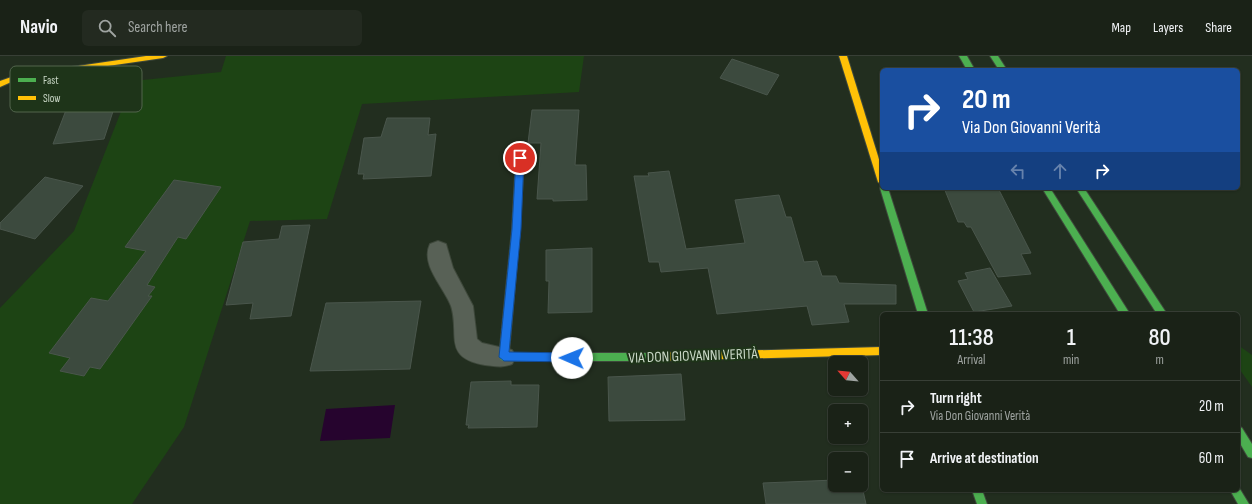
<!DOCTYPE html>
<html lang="en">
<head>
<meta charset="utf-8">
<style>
  body { margin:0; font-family:"Sofia Sans Condensed",sans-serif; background:#232a20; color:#f1f3f6; height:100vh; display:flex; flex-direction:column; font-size:15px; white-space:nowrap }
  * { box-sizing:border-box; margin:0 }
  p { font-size:13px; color:#9fa4a1 }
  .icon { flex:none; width:22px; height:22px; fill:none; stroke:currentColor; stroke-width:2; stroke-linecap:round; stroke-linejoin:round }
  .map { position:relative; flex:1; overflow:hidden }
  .drawer { position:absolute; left:880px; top:256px; width:360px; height:180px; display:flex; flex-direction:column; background:#1a2217; border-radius:6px; box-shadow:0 1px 3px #0004,0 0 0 1px #383f36 }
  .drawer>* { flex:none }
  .top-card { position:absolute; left:880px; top:12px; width:360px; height:122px; border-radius:6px; box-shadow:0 1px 3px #0004,0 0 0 1px #383f36; background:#1a4fa0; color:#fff; overflow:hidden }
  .needle { width:26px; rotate:297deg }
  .tools { position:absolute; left:828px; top:300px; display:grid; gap:8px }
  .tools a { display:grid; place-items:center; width:40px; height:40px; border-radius:6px; background:#1a2217; box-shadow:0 1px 3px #0004,0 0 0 1px #383f36; font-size:20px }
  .pin { position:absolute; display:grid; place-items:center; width:34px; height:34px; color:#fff; margin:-17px; border:2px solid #fff; border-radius:50%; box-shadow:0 1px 4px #0007 }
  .me { position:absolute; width:44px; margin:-22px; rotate:271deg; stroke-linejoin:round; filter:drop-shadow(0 0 3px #0008) }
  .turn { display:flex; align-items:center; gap:14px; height:84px; padding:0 16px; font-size:18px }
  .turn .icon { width:52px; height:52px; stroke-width:2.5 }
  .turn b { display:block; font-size:28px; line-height:34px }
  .lanes { display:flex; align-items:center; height:38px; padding:0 16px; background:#0003; justify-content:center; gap:20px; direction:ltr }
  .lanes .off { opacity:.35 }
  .eta { display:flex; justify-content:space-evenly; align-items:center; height:68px; text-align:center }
  .eta b { font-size:24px; font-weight:600; line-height:28px }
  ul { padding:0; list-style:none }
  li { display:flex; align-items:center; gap:12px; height:52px; padding:0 16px; border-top:1px solid #383f36 }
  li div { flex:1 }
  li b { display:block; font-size:15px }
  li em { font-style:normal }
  header { display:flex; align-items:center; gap:24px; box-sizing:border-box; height:56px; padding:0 20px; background:#1a2217; border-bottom:1px solid #383f36 }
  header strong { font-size:19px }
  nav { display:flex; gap:22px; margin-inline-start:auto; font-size:14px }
  .search { width:280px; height:36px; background:#232a20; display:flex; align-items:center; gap:10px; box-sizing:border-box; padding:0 14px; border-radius:6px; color:#9fa4a1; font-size:15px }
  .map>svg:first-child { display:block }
</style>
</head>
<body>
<header>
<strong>Navio</strong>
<div class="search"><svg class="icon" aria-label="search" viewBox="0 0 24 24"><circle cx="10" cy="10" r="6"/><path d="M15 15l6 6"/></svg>Search here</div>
<nav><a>Map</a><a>Layers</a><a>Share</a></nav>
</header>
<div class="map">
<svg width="1252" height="448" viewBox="0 0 1252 448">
  <rect width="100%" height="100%" fill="#222e1f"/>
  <g fill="#1d4414">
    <path d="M226 0H584L579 36 362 48 327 163 250 165 184 371 132 448H0V252L74 175 133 25 221 16Z"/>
    <path d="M1238 289 1252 299V331L1238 311Z"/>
  </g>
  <path fill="#26042e" d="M395 349 390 382 320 385 326 353Z"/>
  <g fill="#3c4a3e" stroke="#4a564c">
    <path d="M732 3 779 19 767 39 720 22Z"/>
    <path d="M117 43 104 83 53 88 68 49Z"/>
    <path d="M532 54H579L575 109H586L587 144 553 145V143H537L541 87H528Z"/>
    <path d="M387 62H430L428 79 436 78 431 120 363 123 364 118H358L364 82 381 81Z"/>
    <path d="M669 115 686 193 745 187 735 144 779 139 786 161H791L804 206 817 205 822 220H836L839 227 896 229V248H844L849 266 812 269 807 250 717 258 708 212 661 216 659 206H649L634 120H649L648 117Z"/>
    <path d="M45 121 83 130 35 183 0 173V167Z"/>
    <path d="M174 124 221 131 186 183 178 181 147 229 155 231 148 240H152L100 313 90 311 84 320 60 315 70 302 49 297 91 242 108 245 146 195 125 191Z"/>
    <path d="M944 132H998L1031 197 1021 198 1031 218 998 221 971 171H967L964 166H958Z"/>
    <path d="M310 169 291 260 250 263 253 247 226 249 243 186 279 183 282 170Z"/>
    <path d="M592 192V256L548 257 549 225H546V194Z"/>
    <path d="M990 212 1012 250 974 256 958 225 968 223 965 217Z"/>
    <path d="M421 245 410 313 310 315 326 247Z"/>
    <path d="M681 318 685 364 609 365 608 321Z"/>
    <path d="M511 325V329H539L537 371 468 372 469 369H466L471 326Z"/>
    <path d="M835 424V429H861V426L866 448H766L763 427Z"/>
  </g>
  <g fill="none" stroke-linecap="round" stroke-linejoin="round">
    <g stroke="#3e483b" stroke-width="2">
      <path id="street" d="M438 185 446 188 453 212 473 250 477 283 482 287 512 294 516 301 512 308C503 312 495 310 485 309 442 302 460 278 451 250 444 231 420 209 430 188Z"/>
    </g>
    <g stroke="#3e483b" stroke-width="2">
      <g id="fast">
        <path d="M959 0H967L975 14H967Z"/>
        <path d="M990 0H998L1007 14H999Z"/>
        <path d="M520 99 524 102 520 173 509 297H652L655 298 657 301 655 304 652 305H504L501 304 499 301 512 173 516 102Z"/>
        <path d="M882 129V132H888L928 258H918L880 132Z"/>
        <path d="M1042 132H1050L1130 258H1120Z"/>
        <path d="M1076 132H1084L1167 258H1157Z"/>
        <path d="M1238 370 1242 372 1252 388V402L1248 401 1238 384Z"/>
        <path d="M1238 430 1249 448H1238L1230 434H1238Z"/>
        <path d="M972 434H982L987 448H977Z"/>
      </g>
    </g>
    <g stroke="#3e483b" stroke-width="2">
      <g id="slow">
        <path d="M146 0H167L163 2 18 23 0 31V25L17 19Z"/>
        <path d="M839 0H847L882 113V129L878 126Z"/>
        <path d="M882 291V299L652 305 649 304 647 301 649 298 652 297Z"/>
      </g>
    </g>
    <use href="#street" fill="#586156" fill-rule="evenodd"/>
    <use href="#fast" fill="#4caf50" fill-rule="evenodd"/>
    <use href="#slow" fill="#ffc107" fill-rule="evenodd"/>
  </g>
  <path fill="#1a73e8" stroke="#114b97" d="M520 99 524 102 521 173 509 296 572 297 577 302 572 306 504 305 499 301 512 173 516 102Z"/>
  <g text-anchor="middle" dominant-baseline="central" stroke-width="4" stroke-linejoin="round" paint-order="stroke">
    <g font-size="15" fill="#cad8c7" stroke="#1e3419">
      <text transform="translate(693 300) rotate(-2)">VIA DON GIOVANNI VERITÀ</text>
    </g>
  </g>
  <rect x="10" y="10" width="132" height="46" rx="6" fill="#1e3419" stroke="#52654d" stroke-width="1"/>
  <rect x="18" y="22" width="18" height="4" fill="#4caf50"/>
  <rect x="18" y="40" width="18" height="4" fill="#ffc107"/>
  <g font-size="11" fill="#cad8c7">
    <text x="43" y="28">Fast</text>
    <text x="43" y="46">Slow</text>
  </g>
</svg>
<div class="tools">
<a><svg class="needle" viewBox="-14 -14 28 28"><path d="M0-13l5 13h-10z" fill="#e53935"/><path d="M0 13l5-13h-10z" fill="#9fa4a1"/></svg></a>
<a>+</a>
<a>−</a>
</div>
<div class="pin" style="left:520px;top:102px;background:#d93025"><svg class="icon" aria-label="arrive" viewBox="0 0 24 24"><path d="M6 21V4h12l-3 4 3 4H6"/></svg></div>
<svg class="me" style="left:572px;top:302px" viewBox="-20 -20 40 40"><circle r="19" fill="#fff"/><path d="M0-13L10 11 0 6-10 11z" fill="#1a73e8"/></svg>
<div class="top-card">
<div class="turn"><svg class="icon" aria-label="right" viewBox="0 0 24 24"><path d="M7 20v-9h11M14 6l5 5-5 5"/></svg><div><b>20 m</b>Via Don Giovanni Verità</div></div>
<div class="lanes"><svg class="icon off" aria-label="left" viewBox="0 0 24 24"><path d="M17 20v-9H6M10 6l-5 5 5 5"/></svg><svg class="icon off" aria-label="ahead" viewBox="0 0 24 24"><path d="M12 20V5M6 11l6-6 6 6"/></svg><svg class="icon" aria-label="right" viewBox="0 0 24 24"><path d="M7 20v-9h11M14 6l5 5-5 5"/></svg></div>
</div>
<section class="drawer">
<div class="eta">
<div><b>11:38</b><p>Arrival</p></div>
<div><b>1</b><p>min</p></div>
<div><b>80</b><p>m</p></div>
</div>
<ul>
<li><svg class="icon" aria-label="right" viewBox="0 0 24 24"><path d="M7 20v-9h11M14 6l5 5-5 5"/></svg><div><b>Turn right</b><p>Via Don Giovanni Verità</p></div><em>20 m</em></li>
<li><svg class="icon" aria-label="arrive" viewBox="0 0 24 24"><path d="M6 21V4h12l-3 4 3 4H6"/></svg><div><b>Arrive at destination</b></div><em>60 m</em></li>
</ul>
</section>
</div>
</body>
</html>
